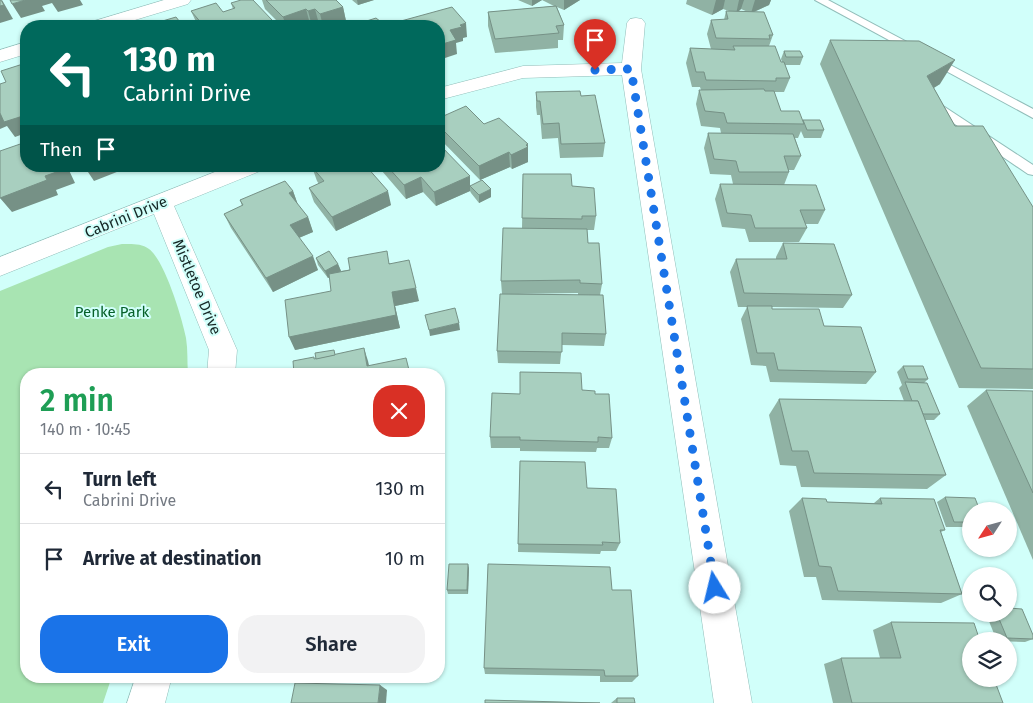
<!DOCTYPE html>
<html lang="en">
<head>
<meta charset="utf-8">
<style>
  body { margin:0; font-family:"Fira Sans",sans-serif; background:#f2f2f3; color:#1f2937; height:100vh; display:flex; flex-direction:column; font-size:19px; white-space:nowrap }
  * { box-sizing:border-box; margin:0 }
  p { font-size:16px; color:#747a83 }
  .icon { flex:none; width:28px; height:28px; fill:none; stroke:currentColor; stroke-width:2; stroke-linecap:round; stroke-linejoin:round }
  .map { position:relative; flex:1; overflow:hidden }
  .side { position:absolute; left:20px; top:368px; width:425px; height:315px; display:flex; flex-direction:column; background:#fff; border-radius:20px; box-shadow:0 1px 4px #0004 }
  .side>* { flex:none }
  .banner { position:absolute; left:20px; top:20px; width:425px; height:152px; border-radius:20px; box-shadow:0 1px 4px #0004; background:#00695c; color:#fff; overflow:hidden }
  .needle { width:32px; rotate:234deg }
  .fabs { position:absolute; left:962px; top:502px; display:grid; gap:10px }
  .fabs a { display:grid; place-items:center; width:55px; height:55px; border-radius:50%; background:#fff; box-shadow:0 1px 4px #0004; font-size:25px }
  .pin { position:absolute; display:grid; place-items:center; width:42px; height:42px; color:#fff; margin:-51px -21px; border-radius:50% 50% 50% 0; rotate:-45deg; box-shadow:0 0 5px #0007 }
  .pin .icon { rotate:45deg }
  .me { position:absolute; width:55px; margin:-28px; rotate:351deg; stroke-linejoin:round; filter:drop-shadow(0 0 4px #0008) }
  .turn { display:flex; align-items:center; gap:18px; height:105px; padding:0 20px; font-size:22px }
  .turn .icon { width:65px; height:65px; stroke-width:2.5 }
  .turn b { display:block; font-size:35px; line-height:42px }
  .then { display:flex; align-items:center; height:48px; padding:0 20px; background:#0003; gap:10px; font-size:19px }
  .round { display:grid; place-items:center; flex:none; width:52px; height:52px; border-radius:20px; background:#f2f2f3 }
  .headline { display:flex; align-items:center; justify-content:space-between; height:85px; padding:0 20px }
  h1 { font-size:30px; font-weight:600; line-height:38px; color:#1e9e55 }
  .button { display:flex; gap:10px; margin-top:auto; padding:10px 20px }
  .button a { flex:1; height:58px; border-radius:20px; background:#1a73e8; color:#fff; font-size:20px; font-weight:600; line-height:58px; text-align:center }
  .button a+a { background:#f2f2f3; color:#1f2937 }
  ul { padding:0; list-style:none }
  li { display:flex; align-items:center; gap:15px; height:70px; padding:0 20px; border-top:1px solid #e0e1e3 }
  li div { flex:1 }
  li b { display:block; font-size:19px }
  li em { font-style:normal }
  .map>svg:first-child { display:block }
</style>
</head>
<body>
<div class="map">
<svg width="1033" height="703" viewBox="0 0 1033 703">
  <rect width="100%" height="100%" fill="#d1fffa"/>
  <path fill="#a8e4b2" d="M122 244C131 244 141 243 149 249 165 261 182 318 186 338 188 350 187 362 188 374H26V676H112L103 703H0V291L108 247Z"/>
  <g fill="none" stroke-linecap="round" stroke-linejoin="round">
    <g stroke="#91bdb9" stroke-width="2">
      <g id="service">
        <path d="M815 0H828L1033 109V118Z"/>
        <path d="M931 98 1033 165V175L1028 174 927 105 925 102Z"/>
      </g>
    </g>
    <g stroke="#91bdb9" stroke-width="1">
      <g id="minor">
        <path d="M164 0H191L188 4 115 26H88L91 22Z"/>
        <path d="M636 18 642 19 645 23 641 69 752 703H714L622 75 523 78 439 100V88L523 66 622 63 627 23 630 19Z"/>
        <path d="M26 42V54L0 62V50Z"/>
        <path d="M230 166H263L260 171 174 206 237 350 235 374H207L209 350 154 214 0 276V257Z"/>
        <path d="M136 676H172L165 703H127Z"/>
      </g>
    </g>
    <use href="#service" fill="#fff" fill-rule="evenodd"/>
    <use href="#minor" fill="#fff" fill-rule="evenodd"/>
  </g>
  <g fill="#90b2a4" fill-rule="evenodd">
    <path d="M262 0H336L343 7 346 21 331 26H321L319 24 312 26 310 24 303 26H282L265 9Z"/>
    <path d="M352 0H374L358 5Z"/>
    <path d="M518 0H580L564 10 557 7 564 25 563 40H558V48L495 53 488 26V12L554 6 542 0 532 6Z"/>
    <path d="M687 0H771L769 5 754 12 773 35 769 46 781 62H782L781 59 784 51 803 57 800 65H785L790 78 784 92H774L781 111 803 121V120L824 130 821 138H804L801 131 798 138H795L801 156 794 170H788L789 172 784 185 825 210 818 224H805L807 228 799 242H749L745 229 722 227 715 199 720 184H733L731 175 710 174 704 148 708 133H721L720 128 701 126 696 104 699 90H701L700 87H692L686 63 690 48 711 49 707 34 711 20H724L726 11H729L723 9 712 15 686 4ZM741 9 748 12 738 11Z"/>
    <path d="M231 3 274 26H198L191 11 223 12 233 9Z"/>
    <path d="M830 40 940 84 934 88 955 126 1033 207V389L959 388 820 64Z"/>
    <path d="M536 92 581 96 605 143 603 157 560 158 558 138 542 139 540 115H537L536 107Z"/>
    <path d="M439 118 484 124 528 144V162L512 169 510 167 480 180 439 138Z"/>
    <path d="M381 166H439L471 186 491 189V197L479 203 471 193 470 191 436 206 423 192 406 199 382 171Z"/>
    <path d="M312 167 391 205 336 231 314 202 309 188 319 184 317 181Z"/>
    <path d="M523 174 572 186 596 216 594 230H587L588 243 602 284 600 295 606 334 604 346 562 345 560 364 498 363 497 351 502 294 501 281 522 228ZM578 293V295L518 294Z"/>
    <path d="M293 191 298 205 308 217 313 232 299 238 318 270 273 292 231 228 224 214 242 206 240 200Z"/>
    <path d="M783 243 852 295 843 308 772 307V309L824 326 876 372 866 384 770 382 766 366 751 365 741 319 747 307H738L730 272 736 259H776V257Z"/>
    <path d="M316 258 338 264 341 271 390 263 419 301 395 306 400 328 295 350 331 291 330 277 328 278 318 265Z"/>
    <path d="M903 366 928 379 924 383 940 414 934 420H925L946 475 927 489 801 487 796 466 780 465 769 415 779 399 904 401 899 388 902 385 897 372Z"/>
    <path d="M582 390 595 394 612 438 609 448H597L596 452 520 451V448H491L490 437 520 394Z"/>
    <path d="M986 390 1033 391V560L967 406Z"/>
    <path d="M520 461 587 488 620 543 616 551H601L600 554 518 552Z"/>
    <path d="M945 497 971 511V527H946L937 502Z"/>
    <path d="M802 498 827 502 874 503 880 498 945 530 941 532 962 594 941 603 822 600 816 577H804L789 511Z"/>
    <path d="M469 568 468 594H448L447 590Z"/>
    <path d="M612 590 638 676 632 682H600V676L485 674 484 668Z"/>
    <path d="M986 614H1009L1033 635V639L1025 642 997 641Z"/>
    <path d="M891 622 1003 703H833L824 664 841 658H880L873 630Z"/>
    <path d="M617 698 635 703H611Z"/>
  </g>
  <g fill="#769186">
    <path d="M2 0 13 19 0 23V6Z"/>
    <path d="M25 0H80L83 5 58 12 52 3 42 6 45 11 21 18 12 4Z"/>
    <path d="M357 0H374L358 5Z"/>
    <path d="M532 0H542L532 6Z"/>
    <path d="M564 0H580L564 10Z"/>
    <path d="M716 0H725L723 9 712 15Z"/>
    <path d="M739 0H744L741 9 736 14Z"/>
    <path d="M755 0H771L769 5 751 13Z"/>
    <path d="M343 7 346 21 331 26H323L320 14Z"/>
    <path d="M306 9 310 24 303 26H286L283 17Z"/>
    <path d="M315 9 319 24 312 26 308 11Z"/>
    <path d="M272 20 274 26H254Z"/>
    <path d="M466 23 467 37 463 38V41L456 43 457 54 439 60V45L450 30 460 25Z"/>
    <path d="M955 60 940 84 913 100 927 76Z"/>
    <path d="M0 112 26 115V133L15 137 7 126 0 129Z"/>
    <path d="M528 144V162L512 169 511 155Z"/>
    <path d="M509 152 510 167 480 180 479 166Z"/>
    <path d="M64 166H67L75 183 56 190 58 195 12 212 0 198Z"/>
    <path d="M84 166H132L94 181Z"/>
    <path d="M470 176V191L436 206 434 192Z"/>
    <path d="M421 177 423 192 406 199 404 185Z"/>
    <path d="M491 189V197L479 203V195Z"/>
    <path d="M293 191 298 205 289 193Z"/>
    <path d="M388 191 391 205 336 231 332 217Z"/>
    <path d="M308 217 313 232 296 239 290 225Z"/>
    <path d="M313 256 318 270 273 292 266 278Z"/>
    <path d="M338 264 341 271 328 278 325 271Z"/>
    <path d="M416 288 419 301 395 306 400 328 295 350 289 337 392 292Z"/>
    <path d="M459 323 460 330 430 336 429 330Z"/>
    <path d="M364 348 368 361 371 374 367 366Z"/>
    <path d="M468 564 469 568 468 594 467 590Z"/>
    <path d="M380 685 387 690 386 703H378Z"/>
  </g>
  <g fill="#a8cfbf" stroke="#769186">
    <path d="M0 0H1L4 5 0 6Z"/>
    <path d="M10 0H25L12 4Z"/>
    <path d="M241 0H253L272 20 254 26H204L191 11 216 3 223 12 235 8 231 3Z"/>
    <path d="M266 0H336L343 7 320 14 315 9 308 11 306 9 283 17Z"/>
    <path d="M556 6 564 25 556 26 559 33 495 39 488 12Z"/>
    <path d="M452 7 466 23 460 25 462 27 450 30 456 40 439 45V26H405L401 21Z"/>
    <path d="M726 11 764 12 773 35H769L770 39 716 38 711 20 728 19Z"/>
    <path d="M176 17 183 26H150L149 25Z"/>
    <path d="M376 18 386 26H351Z"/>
    <path d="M830 40 919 41 955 60 927 76 955 126H983L1033 207V369L981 368Z"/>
    <path d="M733 46H775L781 62H784L790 78H776V81L706 80 704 72H696L690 48 735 50Z"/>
    <path d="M784 51H800L803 57H786Z"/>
    <path d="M26 63V115L4 122 0 113V84L6 82 1 71Z"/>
    <path d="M764 89 765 91H774L781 111H799L804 124 727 123 724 113 705 111 699 90Z"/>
    <path d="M580 91 581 96 595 95 605 143 561 144 559 123 543 124 540 101H537L536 92Z"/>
    <path d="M466 106 484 124 499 118 528 144 526 145 528 147 511 155 509 152 479 166 439 126V118Z"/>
    <path d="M803 120H820L824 130H807Z"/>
    <path d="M708 133 793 134 801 156H784L789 172H739L736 161 714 159Z"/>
    <path d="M26 142V166H64L65 169 45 176 47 180 0 198V151Z"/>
    <path d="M439 144 470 176 434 192 421 177 404 185 387 166H439Z"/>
    <path d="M313 166H366L388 191 332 217 309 188 324 181 312 167Z"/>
    <path d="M523 174H571L572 186 594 188 596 216H582V219L522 218Z"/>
    <path d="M482 180 491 189 479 195 470 186Z"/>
    <path d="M285 181 293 191 289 193 308 217 290 225 313 256 266 278 224 214 243 205 240 200Z"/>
    <path d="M720 184 816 185 825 210H800L807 228H755L751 215 727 213Z"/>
    <path d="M503 228 587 229 588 243H599L602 284 580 283V280L501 281Z"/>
    <path d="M783 243 834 244 852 295 744 293 736 259H787Z"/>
    <path d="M329 251 338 264 325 271 316 258Z"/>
    <path d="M387 251 389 264 409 260 416 288 392 292 396 315 289 337 285 300 331 291 329 274 350 270 348 258Z"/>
    <path d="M500 294 603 295 606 334 562 333V352L497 351Z"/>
    <path d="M747 306H772V309H819L824 326 861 327 876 372 778 370 774 353H757Z"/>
    <path d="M455 308 459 323 429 330 425 315Z"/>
    <path d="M364 348 367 366 406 358 410 374H294L293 361 314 357V359Z"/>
    <path d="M334 350 335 355 316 359 315 353Z"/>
    <path d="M903 366H923L928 379H908Z"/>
    <path d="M520 372 581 373 582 390 595 391V394H609L612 438 598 437V442L520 440V437H490L492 393 520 394Z"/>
    <path d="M905 382 927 383 940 414H923L918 401H912Z"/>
    <path d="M986 390 1033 391V493Z"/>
    <path d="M779 399 918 401 946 475 814 473 808 451H792Z"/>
    <path d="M520 461 585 462 587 488 616 489 620 543 602 542 603 545 518 544Z"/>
    <path d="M945 497 975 498 980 511H971V522H954Z"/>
    <path d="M802 498 826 499 827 502 882 504 880 498 934 499 945 530H940L962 594 838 591 831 567 819 566Z"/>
    <path d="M449 564H468L467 590H447Z"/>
    <path d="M488 564 610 567 612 590H631L638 676H605L604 670 484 668Z"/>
    <path d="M1009 608 1022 609 1033 635V639L1007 638 997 614H1009Z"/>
    <path d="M891 622 974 623 980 641H971V679H994L1003 703H852L841 658H901Z"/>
    <path d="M295 683 380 685 378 703H291Z"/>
    <path d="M617 698H634L635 703H617Z"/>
    <path d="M485 700 600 703H485Z"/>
  </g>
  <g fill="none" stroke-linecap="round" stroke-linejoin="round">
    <path stroke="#1a73e8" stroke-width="9" stroke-dasharray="0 16.2" d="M595 70 631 69 715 588"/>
  </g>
  <g text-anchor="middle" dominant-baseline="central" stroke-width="4" stroke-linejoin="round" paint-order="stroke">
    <g font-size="15" fill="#162826" stroke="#d1fffa">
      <text transform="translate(126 217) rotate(-22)">Cabrini Drive</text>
      <text transform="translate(197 287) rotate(67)">Mistletoe Drive</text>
    </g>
    <g font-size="15" fill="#066129" stroke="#d1fffa">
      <text x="112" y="312">Penke Park</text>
    </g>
  </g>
</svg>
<div class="fabs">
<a><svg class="needle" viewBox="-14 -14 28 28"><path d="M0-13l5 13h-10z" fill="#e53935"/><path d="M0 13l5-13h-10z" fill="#747a83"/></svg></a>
<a><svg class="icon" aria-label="search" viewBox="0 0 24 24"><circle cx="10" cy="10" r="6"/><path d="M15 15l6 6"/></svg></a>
<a><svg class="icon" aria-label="layers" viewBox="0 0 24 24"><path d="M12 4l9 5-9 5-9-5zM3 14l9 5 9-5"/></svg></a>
</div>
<div class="pin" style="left:595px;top:70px;background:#d93025"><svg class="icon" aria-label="arrive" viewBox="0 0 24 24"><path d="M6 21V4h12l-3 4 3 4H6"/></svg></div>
<svg class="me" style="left:715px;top:588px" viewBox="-20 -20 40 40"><circle r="19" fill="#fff"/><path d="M0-13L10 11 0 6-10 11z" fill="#1a73e8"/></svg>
<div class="banner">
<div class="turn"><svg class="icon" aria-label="left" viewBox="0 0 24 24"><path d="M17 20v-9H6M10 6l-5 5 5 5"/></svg><div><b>130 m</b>Cabrini Drive</div></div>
<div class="then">Then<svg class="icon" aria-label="arrive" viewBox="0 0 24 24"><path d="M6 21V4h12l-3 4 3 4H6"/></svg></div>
</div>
<section class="side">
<div class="headline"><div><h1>2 min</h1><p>140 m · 10:45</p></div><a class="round" style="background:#d93025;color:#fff"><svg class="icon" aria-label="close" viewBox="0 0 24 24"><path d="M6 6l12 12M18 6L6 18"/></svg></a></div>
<ul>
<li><svg class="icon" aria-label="left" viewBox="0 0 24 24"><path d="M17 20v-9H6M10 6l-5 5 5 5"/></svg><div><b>Turn left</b><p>Cabrini Drive</p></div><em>130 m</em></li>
<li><svg class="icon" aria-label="arrive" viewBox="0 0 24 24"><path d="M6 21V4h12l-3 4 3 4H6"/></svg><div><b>Arrive at destination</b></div><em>10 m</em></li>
</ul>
<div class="button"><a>Exit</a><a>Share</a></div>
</section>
</div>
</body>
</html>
